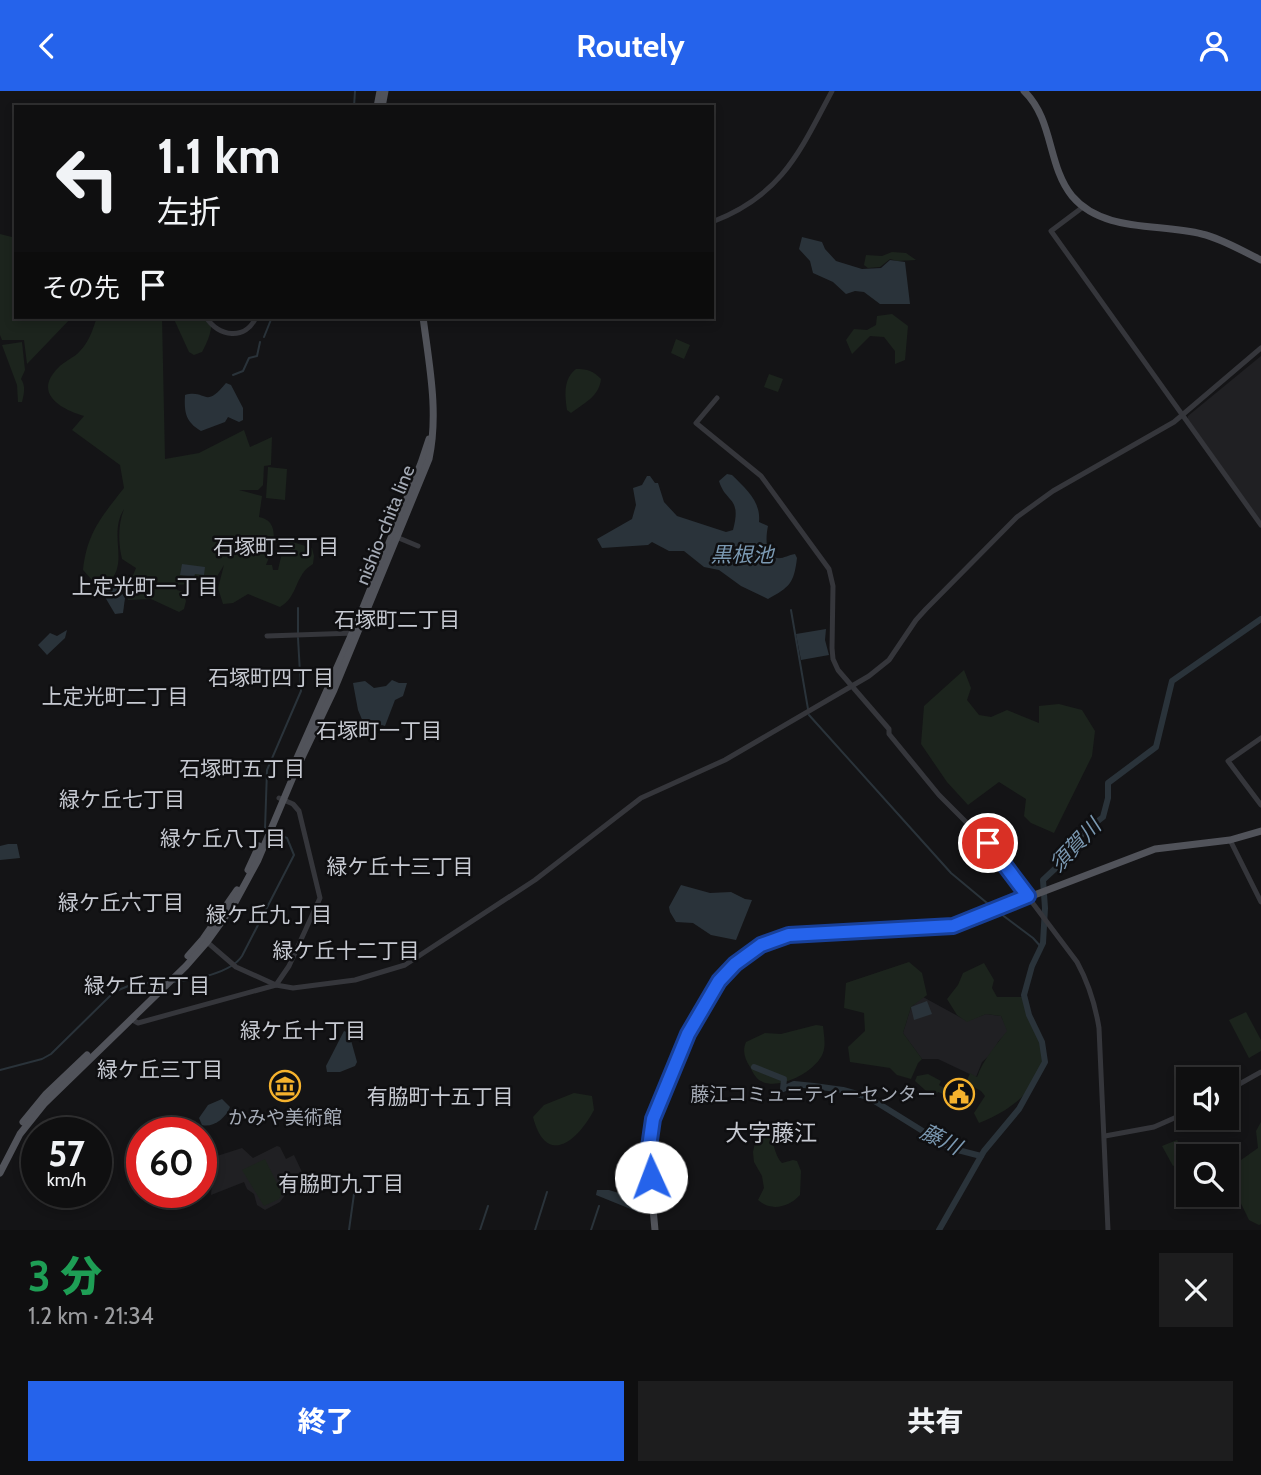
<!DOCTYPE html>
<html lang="ja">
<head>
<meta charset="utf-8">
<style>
  body { margin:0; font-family:Cabin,"Noto Sans JP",sans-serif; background:#1d1d1e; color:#f1f3f6; height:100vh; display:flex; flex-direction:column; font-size:26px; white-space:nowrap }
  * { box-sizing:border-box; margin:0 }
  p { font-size:23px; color:#9b9c9f }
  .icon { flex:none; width:38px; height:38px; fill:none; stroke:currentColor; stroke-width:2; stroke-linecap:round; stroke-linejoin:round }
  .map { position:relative; height:1139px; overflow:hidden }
  .panel { display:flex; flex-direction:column; background:#0f0f10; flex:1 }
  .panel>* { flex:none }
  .guide { position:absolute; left:14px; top:14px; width:700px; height:214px; border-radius:0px; box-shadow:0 4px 10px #0003,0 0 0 2px #2f2f30; background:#0f0f10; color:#f1f3f6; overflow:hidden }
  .tools { position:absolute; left:1176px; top:976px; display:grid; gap:14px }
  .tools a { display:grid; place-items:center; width:63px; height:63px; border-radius:0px; background:#0f0f10; box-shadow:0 4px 10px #0003,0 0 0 2px #2f2f30; font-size:35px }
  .speed { position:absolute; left:21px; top:1026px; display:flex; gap:14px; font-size:35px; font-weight:700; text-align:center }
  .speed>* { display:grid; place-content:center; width:91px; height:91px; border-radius:50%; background:#0f0f10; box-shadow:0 4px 10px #0003,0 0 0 2px #2f2f30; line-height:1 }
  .speed small { font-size:18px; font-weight:400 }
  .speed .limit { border:10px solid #d22; background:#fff; color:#111 }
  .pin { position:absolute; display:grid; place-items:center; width:60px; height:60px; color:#fff; margin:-30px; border:4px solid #fff; border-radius:50%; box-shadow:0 2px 7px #0007 }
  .me { position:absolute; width:77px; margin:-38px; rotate:358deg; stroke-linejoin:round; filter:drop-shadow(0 0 5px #0008) }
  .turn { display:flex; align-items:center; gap:24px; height:147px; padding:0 28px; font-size:32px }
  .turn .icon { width:91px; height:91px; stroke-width:2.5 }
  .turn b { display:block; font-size:49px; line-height:60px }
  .then { display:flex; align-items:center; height:66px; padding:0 28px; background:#0003; gap:14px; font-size:26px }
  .round { display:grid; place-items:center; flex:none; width:74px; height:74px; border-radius:0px; background:#1d1d1e }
  .summary { display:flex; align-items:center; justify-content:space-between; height:119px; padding:0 28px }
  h1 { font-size:42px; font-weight:800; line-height:52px; color:#1e9e55 }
  .cta { display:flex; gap:14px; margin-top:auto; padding:14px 28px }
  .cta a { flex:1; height:80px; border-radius:0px; background:#2563eb; color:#fff; font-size:28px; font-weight:800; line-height:80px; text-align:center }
  .cta a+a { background:#1d1d1e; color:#f1f3f6 }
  header { display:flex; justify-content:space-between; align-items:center; height:91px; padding:0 28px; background:#2563eb; color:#fff; font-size:32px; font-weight:800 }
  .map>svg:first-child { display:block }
</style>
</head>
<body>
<header><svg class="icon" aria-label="back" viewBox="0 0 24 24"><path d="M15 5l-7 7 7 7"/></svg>Routely<svg class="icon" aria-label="person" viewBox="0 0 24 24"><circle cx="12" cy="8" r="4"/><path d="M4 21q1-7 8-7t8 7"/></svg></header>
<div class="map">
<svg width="1261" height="1139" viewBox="0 0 1261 1139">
  <rect width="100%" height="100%" fill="#141416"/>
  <g fill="#202023">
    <path d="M1261 265V431L1188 328V325Z"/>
    <path d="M923 906 967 930 986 923 1001 925 1008 940 998 951 992 962 982 971 976 986 938 968H922L903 942 911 916Z"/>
    <path d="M277 1055 280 1056 286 1068 294 1064 302 1081 280 1111 265 1119 257 1114 254 1103 247 1098 244 1091 211 1104 212 1092 208 1064 217 1065 242 1057 253 1067Z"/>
  </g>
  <g fill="#1c241d">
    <path d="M0 143 16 147V226H72L27 273 24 249H2L0 244Z"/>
    <path d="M892 161 906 162 916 169 897 170 890 168 880 176 868 177 864 174 866 164 882 165Z"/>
    <path d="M892 223 908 235 905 269 895 273V260L884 246 870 245 852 263 846 249 854 238 867 239 876 234 877 225Z"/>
    <path d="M97 226H162L165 368 199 362 244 339 250 356 272 346 271 374 264 375 263 394 258 399H239L262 405 259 426C282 430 273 458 266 474H272L273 479H278L283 457 289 450 312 457 314 465 313 473C294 484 299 505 280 516L248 503 233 512 223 513 218 497 224 474 216 487 206 486 192 489 191 493 175 494 177 499 183 501 186 510 184 518 179 521 151 508 128 509 126 501 136 477 122 468C118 450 118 434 124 418 106 447 135 477 100 498L83 479C87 442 102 425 124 397L120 374 72 339 84 325C60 318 33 302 58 277 64 270 74 267 80 260 89 251 93 238 97 226Z"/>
    <path d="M173 226H211C213 238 208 250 202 261L194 264 189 261Z"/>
    <path d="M676 248 690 254 684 268 671 262Z"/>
    <path d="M22 251 25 279 21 288C26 295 24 303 22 311H18L17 294 2 254Z"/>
    <path d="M576 278C588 278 593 280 601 288 599 306 584 312 571 322L567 319C565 304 563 288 576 278Z"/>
    <path d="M769 283 783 288 778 301 764 296Z"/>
    <path d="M268 376 287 378 285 409 266 407Z"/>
    <path d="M964 579 971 597 967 609 979 624 991 626 1007 619 1039 632V615L1059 613 1082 619 1095 640 1092 665 1054 742 1031 732 1024 725 1026 708 999 691 968 714 947 691 921 653 924 615Z"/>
    <path d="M909 871 922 882 927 904 911 916 903 942 922 968 918 972 911 988 897 984 890 977 850 971 848 956 865 940 864 922 844 917 846 892Z"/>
    <path d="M984 872 994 889 992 897 997 906H1024C1028 922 1038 936 1042 952 1051 990 1012 1020 979 1032L974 1022 985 1005 981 1000 966 992 970 982 977 986C983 969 996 954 1007 940L1001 925 986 923 967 931 957 924 947 908 958 894 963 882Z"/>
    <path d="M1246 921 1261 949V960L1249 967 1229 929Z"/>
    <path d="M816 934 823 935C824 945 826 954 823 962 816 981 777 1001 759 989 755 986 752 980 750 976 745 968 742 960 746 951L765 942 781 943Z"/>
    <path d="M928 983 941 990 939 994 946 998 947 1004 938 1001 934 1007 915 990 917 985Z"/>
    <path d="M574 1002 592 1005 594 1019C577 1051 546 1076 533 1026L544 1014Z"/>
    <path d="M1261 1031V1133L1259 1134 1249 1129 1234 1098 1227 1089V1079L1258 1057 1256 1040Z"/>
    <path d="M762 1034C775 1043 772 1062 782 1072L793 1069 797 1070 801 1080 800 1104C789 1116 771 1121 758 1109L764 1097 762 1085 754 1071 753 1061 758 1037Z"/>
    <path d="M1177 1049 1186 1067 1173 1075 1162 1055Z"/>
    <path d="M265 1068 282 1103 279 1108 264 1115 242 1079Z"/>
    <path d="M40 1101H82V1106L71 1111 56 1109 51 1104Z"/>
  </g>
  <g fill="#2a333a">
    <path d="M802 146 822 151 825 158 836 170 862 178 881 177 890 169 905 171 910 213H880L864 201 855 200 846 203 833 191 813 182 810 170 799 158Z"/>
    <path d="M226 292 231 294 243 317V329L239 331 228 326 225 331 201 340C186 331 184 322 185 304 207 298 204 319 226 292Z"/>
    <path d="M727 383 732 384C746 398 761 410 759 431L768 435C766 444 764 465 777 467 783 468 788 464 795 463L797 467C794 492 790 496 768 508L741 495 719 479 704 476 684 460H669L652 451 648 454 602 457 597 448 632 428 636 414 633 397 642 394 647 385H650L655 392H658L664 411 677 425 726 441 733 439C742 405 726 413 719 390Z"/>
    <path d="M182 473 205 476 204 484 195 483 194 486 180 484Z"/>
    <path d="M114 491 125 507 123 522 115 523 102 501Z"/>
    <path d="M826 538 825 549 829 564 801 569 796 543Z"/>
    <path d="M67 539 65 547 47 564 38 554 50 542 57 545Z"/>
    <path d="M392 589 399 592H407L403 605 395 609 385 635 382 634 366 638 358 619 353 592 365 590 374 597 386 595Z"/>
    <path d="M8 753H17L20 767 0 769V755Z"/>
    <path d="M681 794 710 802 731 801 745 808 752 809 736 849 711 844 693 832 676 831 670 821 669 816Z"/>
    <path d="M927 910 932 923 914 929 911 916Z"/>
    <path d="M344 940 349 942 357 971 355 975 340 981H327L326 975Z"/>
    <path d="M222 1008 230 1016C226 1027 213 1037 202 1034L199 1027 208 1014Z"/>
    <path d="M597 1099H609L644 1110 646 1115 644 1121H638L596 1104Z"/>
  </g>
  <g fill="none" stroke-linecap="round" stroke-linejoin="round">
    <g stroke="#2a333a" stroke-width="2">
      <path d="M354 16 355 0"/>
      <path d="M264 246 272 226"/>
      <path d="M233 284 243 280 249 267 257 265 260 251"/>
      <path d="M298 517V542"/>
      <path d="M791 519 808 618"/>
      <path d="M809 624 951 782 993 817"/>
      <path d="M267 739 265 738 267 679 301 600 298 547"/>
      <path d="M997 820 1033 847 1042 857"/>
      <path d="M174 891C194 889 231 882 242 865L294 764 287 747 272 741"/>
      <path d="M0 979 42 968 51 963 114 901 133 893 165 891"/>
      <path d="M354 1098V1094"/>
      <path d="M349 1139 354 1103"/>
      <path d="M480 1139 488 1115"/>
      <path d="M535 1139 547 1101"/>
      <path d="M591 1139 599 1115"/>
    </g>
    <g stroke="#2a333a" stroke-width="6">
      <path d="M754 976 784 988 783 998 794 993 814 995 843 999 868 1006 950 1057 981 1065"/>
      <path d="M939 1139 984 1060 1019 1018 1045 971 1042 951 1029 924 1024 904 1032 875 1043 852 1045 817 1043 789 1059 774 1083 742 1103 726 1108 707V692L1156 656 1172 590 1261 528"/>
    </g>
    <g stroke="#35363b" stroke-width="5">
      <path d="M1083 116 1051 140 1261 434"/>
      <path d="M712 131C782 104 799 62 832 0"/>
      <path d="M206 226C218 246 246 250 256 226"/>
      <path d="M717 307 696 332 761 385 829 478 833 495 832 557 833 568 838 579 889 638V643L939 704 989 754 1077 871C1089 893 1095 912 1099 937L1108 1139"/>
      <path d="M394 445 418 455"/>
      <path d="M267 545 355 542"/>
      <path d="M1261 647 1228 670 1261 714"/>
      <path d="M1230 749 1261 811"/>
      <path d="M207 851 236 876 276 894 289 875 320 807 299 720 293 713 279 707"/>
      <path d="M131 928 138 932 276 894 293 897 355 889 405 874 535 789 641 707 725 669 869 585 889 569 916 529 926 518 1017 426 1053 400 1174 331 1261 257"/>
      <path d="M1227 1000 1261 981"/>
      <path d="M1105 1045 1154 1036 1188 1021"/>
    </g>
    <g stroke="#51535a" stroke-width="7">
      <path d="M1024 0C1054 29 1047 74 1072 105 1103 142 1160 132 1202 143 1223 148 1242 160 1261 169"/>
      <path d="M377 16 380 0"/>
      <path d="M382 16 385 0"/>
      <path d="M293 676 358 529 421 372 429 348"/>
      <path d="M248 779 259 755"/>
      <path d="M188 865 203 848 237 799"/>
      <path d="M23 1031 46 1003 87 964"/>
      <path d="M0 1082 20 1043 44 1013 186 875 207 851 233 815 258 769 296 679 334 599 429 368C439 321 429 273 423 226"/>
      <path d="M655 1139 648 1063 653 1028 700 919 719 890 735 873 761 854 789 844 953 835 1155 758 1230 749 1261 740"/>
    </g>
  </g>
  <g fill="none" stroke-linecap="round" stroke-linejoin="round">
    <g stroke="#184099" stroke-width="18">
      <path id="route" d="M651 1086 648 1063 653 1028 688 943 719 890 735 873 761 854 789 844 953 835 1028 805 988 752"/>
    </g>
    <use href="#route" stroke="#2563eb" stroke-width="12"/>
  </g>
  <defs>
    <g id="museum-ring" transform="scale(1.575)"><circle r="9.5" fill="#0f0f11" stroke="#f5b22d" stroke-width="1.5"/><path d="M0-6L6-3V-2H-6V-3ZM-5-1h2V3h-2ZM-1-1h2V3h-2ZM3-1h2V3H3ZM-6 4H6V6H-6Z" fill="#f5b22d"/></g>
    <g id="civic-ring" transform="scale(1.575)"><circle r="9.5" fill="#0f0f11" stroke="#f5b22d" stroke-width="1.5"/><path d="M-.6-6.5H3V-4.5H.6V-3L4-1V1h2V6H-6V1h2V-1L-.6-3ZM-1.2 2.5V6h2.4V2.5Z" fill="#f5b22d"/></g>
  </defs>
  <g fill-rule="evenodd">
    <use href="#museum-ring" x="285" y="995"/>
    <use href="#civic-ring" x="959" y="1003"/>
  </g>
  <g text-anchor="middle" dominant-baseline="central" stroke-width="5" stroke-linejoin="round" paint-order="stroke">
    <g font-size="19" fill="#a5abb6" stroke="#0f0f11">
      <text transform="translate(385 434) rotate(-68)">nishio-chita line</text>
    </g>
    <g font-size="19" fill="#a5abb6" stroke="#0f0f11" text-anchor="end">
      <text x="936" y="1003">藤江コミュニティーセンター</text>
      <text x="285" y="1026" text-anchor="middle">かみや美術館</text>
    </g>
    <g font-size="21" fill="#c7cad2" stroke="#0f0f11">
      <text x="276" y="455">石塚町三丁目</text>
      <text x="145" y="495">上定光町一丁目</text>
      <text x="397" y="528">石塚町二丁目</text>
      <text x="271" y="586">石塚町四丁目</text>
      <text x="115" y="605">上定光町二丁目</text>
      <text x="379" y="639">石塚町一丁目</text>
      <text x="242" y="677">石塚町五丁目</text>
      <text x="122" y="708">緑ケ丘七丁目</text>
      <text x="223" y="747">緑ケ丘八丁目</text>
      <text x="400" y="775">緑ケ丘十三丁目</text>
      <text x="121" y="811">緑ケ丘六丁目</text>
      <text x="269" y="823">緑ケ丘九丁目</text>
      <text x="346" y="859">緑ケ丘十二丁目</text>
      <text x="147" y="894">緑ケ丘五丁目</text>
      <text x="303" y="939">緑ケ丘十丁目</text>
      <text x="160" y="978">緑ケ丘三丁目</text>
      <text x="440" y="1005">有脇町十五丁目</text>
      <text x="341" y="1092">有脇町九丁目</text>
    </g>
    <g font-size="21" font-style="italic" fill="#7b99b2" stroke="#0f0f11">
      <text x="742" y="463">黒根池</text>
      <text transform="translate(1075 754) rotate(-47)">須賀川</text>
      <text transform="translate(941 1048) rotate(26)">藤川</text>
    </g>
    <g font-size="23" fill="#c7cad2" stroke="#0f0f11">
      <text x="771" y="1042">大字藤江</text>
    </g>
  </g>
</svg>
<div class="tools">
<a><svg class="icon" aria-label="sound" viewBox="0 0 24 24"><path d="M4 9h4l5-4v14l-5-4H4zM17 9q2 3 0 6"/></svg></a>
<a><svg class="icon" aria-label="search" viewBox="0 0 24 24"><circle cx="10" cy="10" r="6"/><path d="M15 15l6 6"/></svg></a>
</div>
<div class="speed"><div>57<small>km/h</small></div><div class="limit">60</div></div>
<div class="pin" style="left:988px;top:752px;background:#d93025"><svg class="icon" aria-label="arrive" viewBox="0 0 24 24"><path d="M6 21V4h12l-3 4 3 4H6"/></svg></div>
<svg class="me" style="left:651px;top:1086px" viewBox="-20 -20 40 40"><circle r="19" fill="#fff"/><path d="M0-13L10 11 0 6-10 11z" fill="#2563eb"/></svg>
<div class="guide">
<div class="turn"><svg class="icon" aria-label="left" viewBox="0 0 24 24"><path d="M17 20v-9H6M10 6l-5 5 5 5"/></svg><div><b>1.1 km</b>左折</div></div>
<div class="then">その先<svg class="icon" aria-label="arrive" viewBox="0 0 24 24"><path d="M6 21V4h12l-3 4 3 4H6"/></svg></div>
</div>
</div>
<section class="panel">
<div class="summary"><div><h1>3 分</h1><p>1.2 km · 21:34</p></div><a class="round"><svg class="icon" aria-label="close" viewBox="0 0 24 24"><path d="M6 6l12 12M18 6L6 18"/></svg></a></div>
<div class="cta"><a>終了</a><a>共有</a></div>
</section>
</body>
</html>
